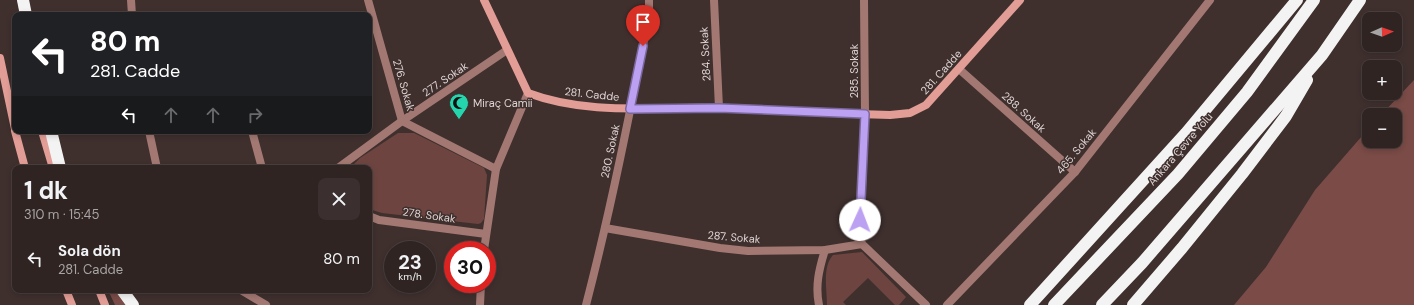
<!DOCTYPE html>
<html lang="tr">
<head>
<meta charset="utf-8">
<style>
  body { margin:0; font-family:"DM Sans",sans-serif; background:#3b302f; color:#f1f3f6; height:100vh; display:flex; flex-direction:column; font-size:15px; white-space:nowrap }
  * { box-sizing:border-box; margin:0 }
  p { font-size:13px; color:#a7a4a5 }
  .icon { flex:none; width:22px; height:22px; fill:none; stroke:currentColor; stroke-width:2; stroke-linecap:round; stroke-linejoin:round }
  .map { position:relative; flex:1; overflow:hidden }
  .details { position:absolute; left:12px; top:165px; width:360px; height:128px; display:flex; flex-direction:column; background:#2f2422; border-radius:8px; box-shadow:0 2px 6px #0003,0 0 0 1px #4a4140 }
  .details>* { flex:none }
  .hud { position:absolute; left:12px; top:12px; width:360px; height:122px; border-radius:8px; box-shadow:0 2px 6px #0003,0 0 0 1px #4a4140; background:#202124; color:#fff; overflow:hidden }
  .needle { width:26px; rotate:88deg }
  .buttons { position:absolute; left:1362px; top:12px; display:grid; gap:8px }
  .buttons a { display:grid; place-items:center; width:40px; height:40px; border-radius:8px; background:#2f2422; box-shadow:0 2px 6px #0003,0 0 0 1px #4a4140; font-size:20px }
  .speed { position:absolute; left:384px; top:241px; display:flex; gap:8px; font-size:20px; font-weight:700; text-align:center }
  .speed>* { display:grid; place-content:center; width:52px; height:52px; border-radius:50%; background:#2f2422; box-shadow:0 2px 6px #0003,0 0 0 1px #4a4140; line-height:1 }
  .speed small { font-size:10px; font-weight:400 }
  .speed .limit { border:6px solid #d22; background:#fff; color:#111 }
  .pin { position:absolute; display:grid; place-items:center; width:34px; height:34px; color:#fff; margin:-41px -17px; border-radius:50% 50% 50% 0; rotate:-45deg; box-shadow:0 0 4px #0007 }
  .pin .icon { rotate:45deg }
  .me { position:absolute; width:44px; margin:-22px; rotate:2deg; stroke-linejoin:round; filter:drop-shadow(0 0 3px #0008) }
  .turn { display:flex; align-items:center; gap:14px; height:84px; padding:0 12px; font-size:18px }
  .turn .icon { width:52px; height:52px; stroke-width:2.5 }
  .turn b { display:block; font-size:28px; line-height:34px }
  .lanes { display:flex; align-items:center; height:38px; padding:0 12px; background:#0003; justify-content:center; gap:20px; direction:ltr }
  .lanes .off { opacity:.35 }
  .round { display:grid; place-items:center; flex:none; width:42px; height:42px; border-radius:8px; background:#3b302f }
  .overview { display:flex; align-items:center; justify-content:space-between; height:68px; padding:0 12px }
  h1 { font-size:24px; font-weight:700; line-height:30px }
  ul { padding:0; list-style:none }
  li { display:flex; align-items:center; gap:12px; height:52px; padding:0 12px }
  li div { flex:1 }
  li b { display:block; font-size:15px }
  li em { font-style:normal }
  .map>svg:first-child { display:block }
</style>
</head>
<body>
<div class="map">
<svg width="1414" height="305" viewBox="0 0 1414 305">
  <rect width="100%" height="100%" fill="#3f302e"/>
  <g fill="#6d4440">
    <path d="M398 133H414L484 168 487 175 484 219 481 223 478 224 382 213 369 209V168H350L360 158Z"/>
    <path d="M862 252 906 297 899 305H895L868 278 843 302 846 305H827C827 290 822 267 833 255Z"/>
  </g>
  <g fill="#7a4b47">
    <path d="M1414 80V305H1234L1266 267 1315 190 1369 128V141H1395V115H1381Z"/>
    <path d="M108 290H118L130 305H115Z"/>
  </g>
  <g fill="none" stroke-linecap="round" stroke-linejoin="round">
    <g stroke="#a37873" stroke-width="8">
      <path d="M131 0 132 15"/>
      <path d="M368 0 402 121 496 169"/>
      <path d="M714 0 719 108"/>
      <path d="M864 0 865 114 860 236 862 244 926 305"/>
      <path d="M959 69 1075 172"/>
      <path d="M149 131 157 168"/>
      <path d="M252 131 262 168"/>
      <path d="M338 168 402 121 507 50"/>
      <path d="M369 216 379 220 486 234"/>
      <path d="M605 228 720 248 748 251 825 250 862 244"/>
      <path d="M484 250 496 169 528 93"/>
      <path d="M241 290 266 305"/>
      <path d="M480 305 481 284"/>
      <path d="M586 305C611 209 630 112 649 15V0"/>
      <path d="M819 305C815 286 819 269 825 250"/>
      <path d="M947 305 1075 172 1210 0"/>
    </g>
    <g stroke="#e29d96" stroke-width="8">
      <path d="M484 0 528 93C589 116 656 106 720 108 777 109 833 114 890 115L910 113 926 105 1020 0"/>
      <path d="M0 58 15 129"/>
      <path d="M15 131 25 168"/>
      <path d="M42 131 53 168"/>
      <path d="M66 290 72 305"/>
      <path d="M99 290 105 305"/>
    </g>
    <g stroke="#f3f3f3" stroke-width="12">
      <path d="M23 0 26 15"/>
      <path d="M51 131 60 168"/>
      <path d="M122 290 133 305"/>
      <path d="M1030 305 1186 133 1297 0"/>
      <path d="M1054 305 1178 174 1247 92 1314 0"/>
      <path d="M1102 305 1142 263 1322 55 1360 0"/>
      <path d="M1133 305 1182 248 1242 174 1286 116 1307 80"/>
    </g>
  </g>
  <g fill="none" stroke-linecap="round" stroke-linejoin="round">
    <g stroke="#7a689d" stroke-width="10">
      <path id="route" d="M643 46 630 109 719 108 865 114 860 220"/>
    </g>
    <use href="#route" stroke="#bca0f2" stroke-width="7"/>
  </g>
  <defs>
    <g id="mosque-pin" transform="scale(1)"><path d="M0 17L-7.5 6A9.5 9.5 0 1 1 7.5 6Z" fill="#24d5ae" stroke="#3f302e"/><path d="M3.5-4.9A6 6 0 1 0 3.5 4.9A5 5 0 1 1 3.5-4.9Z" fill="#111"/></g>
  </defs>
  <g fill-rule="evenodd">
    <use href="#mosque-pin" x="459" y="103"/>
  </g>
  <g text-anchor="middle" dominant-baseline="central" stroke-width="3" stroke-linejoin="round" paint-order="stroke">
    <g font-size="11" fill="#ded4d3" stroke="#3f302e">
      <text transform="translate(705 54) rotate(-93)">284. Sokak</text>
      <text transform="translate(854 71) rotate(-90)">285. Sokak</text>
      <text transform="translate(941 72) rotate(-48)">281. Cadde</text>
      <text transform="translate(445 79) rotate(-34)">277. Sokak</text>
      <text transform="translate(404 85) rotate(74)">276. Sokak</text>
      <text transform="translate(592 94) rotate(6)">281. Cadde</text>
      <text transform="translate(1024 112) rotate(42)">288. Sokak</text>
      <text transform="translate(1180 149) rotate(-49)">Ankara Çevre Yolu</text>
      <text transform="translate(610 151) rotate(-78)">280. Sokak</text>
      <text transform="translate(1076 151) rotate(-50)">465. Sokak</text>
      <text transform="translate(429 215) rotate(8)">278. Sokak</text>
      <text transform="translate(734 237) rotate(5)">287. Sokak</text>
    </g>
    <g font-size="11" fill="#ded4d3" stroke="#3f302e" text-anchor="start">
      <text x="473" y="103">Miraç Camii</text>
    </g>
  </g>
</svg>
<div class="buttons">
<a><svg class="needle" viewBox="-14 -14 28 28"><path d="M0-13l5 13h-10z" fill="#e53935"/><path d="M0 13l5-13h-10z" fill="#a7a4a5"/></svg></a>
<a>+</a>
<a>−</a>
</div>
<div class="speed"><div>23<small>km/h</small></div><div class="limit">30</div></div>
<div class="pin" style="left:643px;top:46px;background:#d93025"><svg class="icon" aria-label="arrive" viewBox="0 0 24 24"><path d="M6 21V4h12l-3 4 3 4H6"/></svg></div>
<svg class="me" style="left:860px;top:220px" viewBox="-20 -20 40 40"><circle r="19" fill="#fff"/><path d="M0-13L10 11 0 6-10 11z" fill="#bca0f2"/></svg>
<div class="hud">
<div class="turn"><svg class="icon" aria-label="left" viewBox="0 0 24 24"><path d="M17 20v-9H6M10 6l-5 5 5 5"/></svg><div><b>80 m</b>281. Cadde</div></div>
<div class="lanes"><svg class="icon" aria-label="left" viewBox="0 0 24 24"><path d="M17 20v-9H6M10 6l-5 5 5 5"/></svg><svg class="icon off" aria-label="ahead" viewBox="0 0 24 24"><path d="M12 20V5M6 11l6-6 6 6"/></svg><svg class="icon off" aria-label="ahead" viewBox="0 0 24 24"><path d="M12 20V5M6 11l6-6 6 6"/></svg><svg class="icon off" aria-label="right" viewBox="0 0 24 24"><path d="M7 20v-9h11M14 6l5 5-5 5"/></svg></div>
</div>
<section class="details">
<div class="overview"><div><h1>1 dk</h1><p>310 m · 15:45</p></div><a class="round"><svg class="icon" aria-label="close" viewBox="0 0 24 24"><path d="M6 6l12 12M18 6L6 18"/></svg></a></div>
<ul>
<li><svg class="icon" aria-label="left" viewBox="0 0 24 24"><path d="M17 20v-9H6M10 6l-5 5 5 5"/></svg><div><b>Sola dön</b><p>281. Cadde</p></div><em>80 m</em></li>
</ul>
</section>
</div>
</body>
</html>
